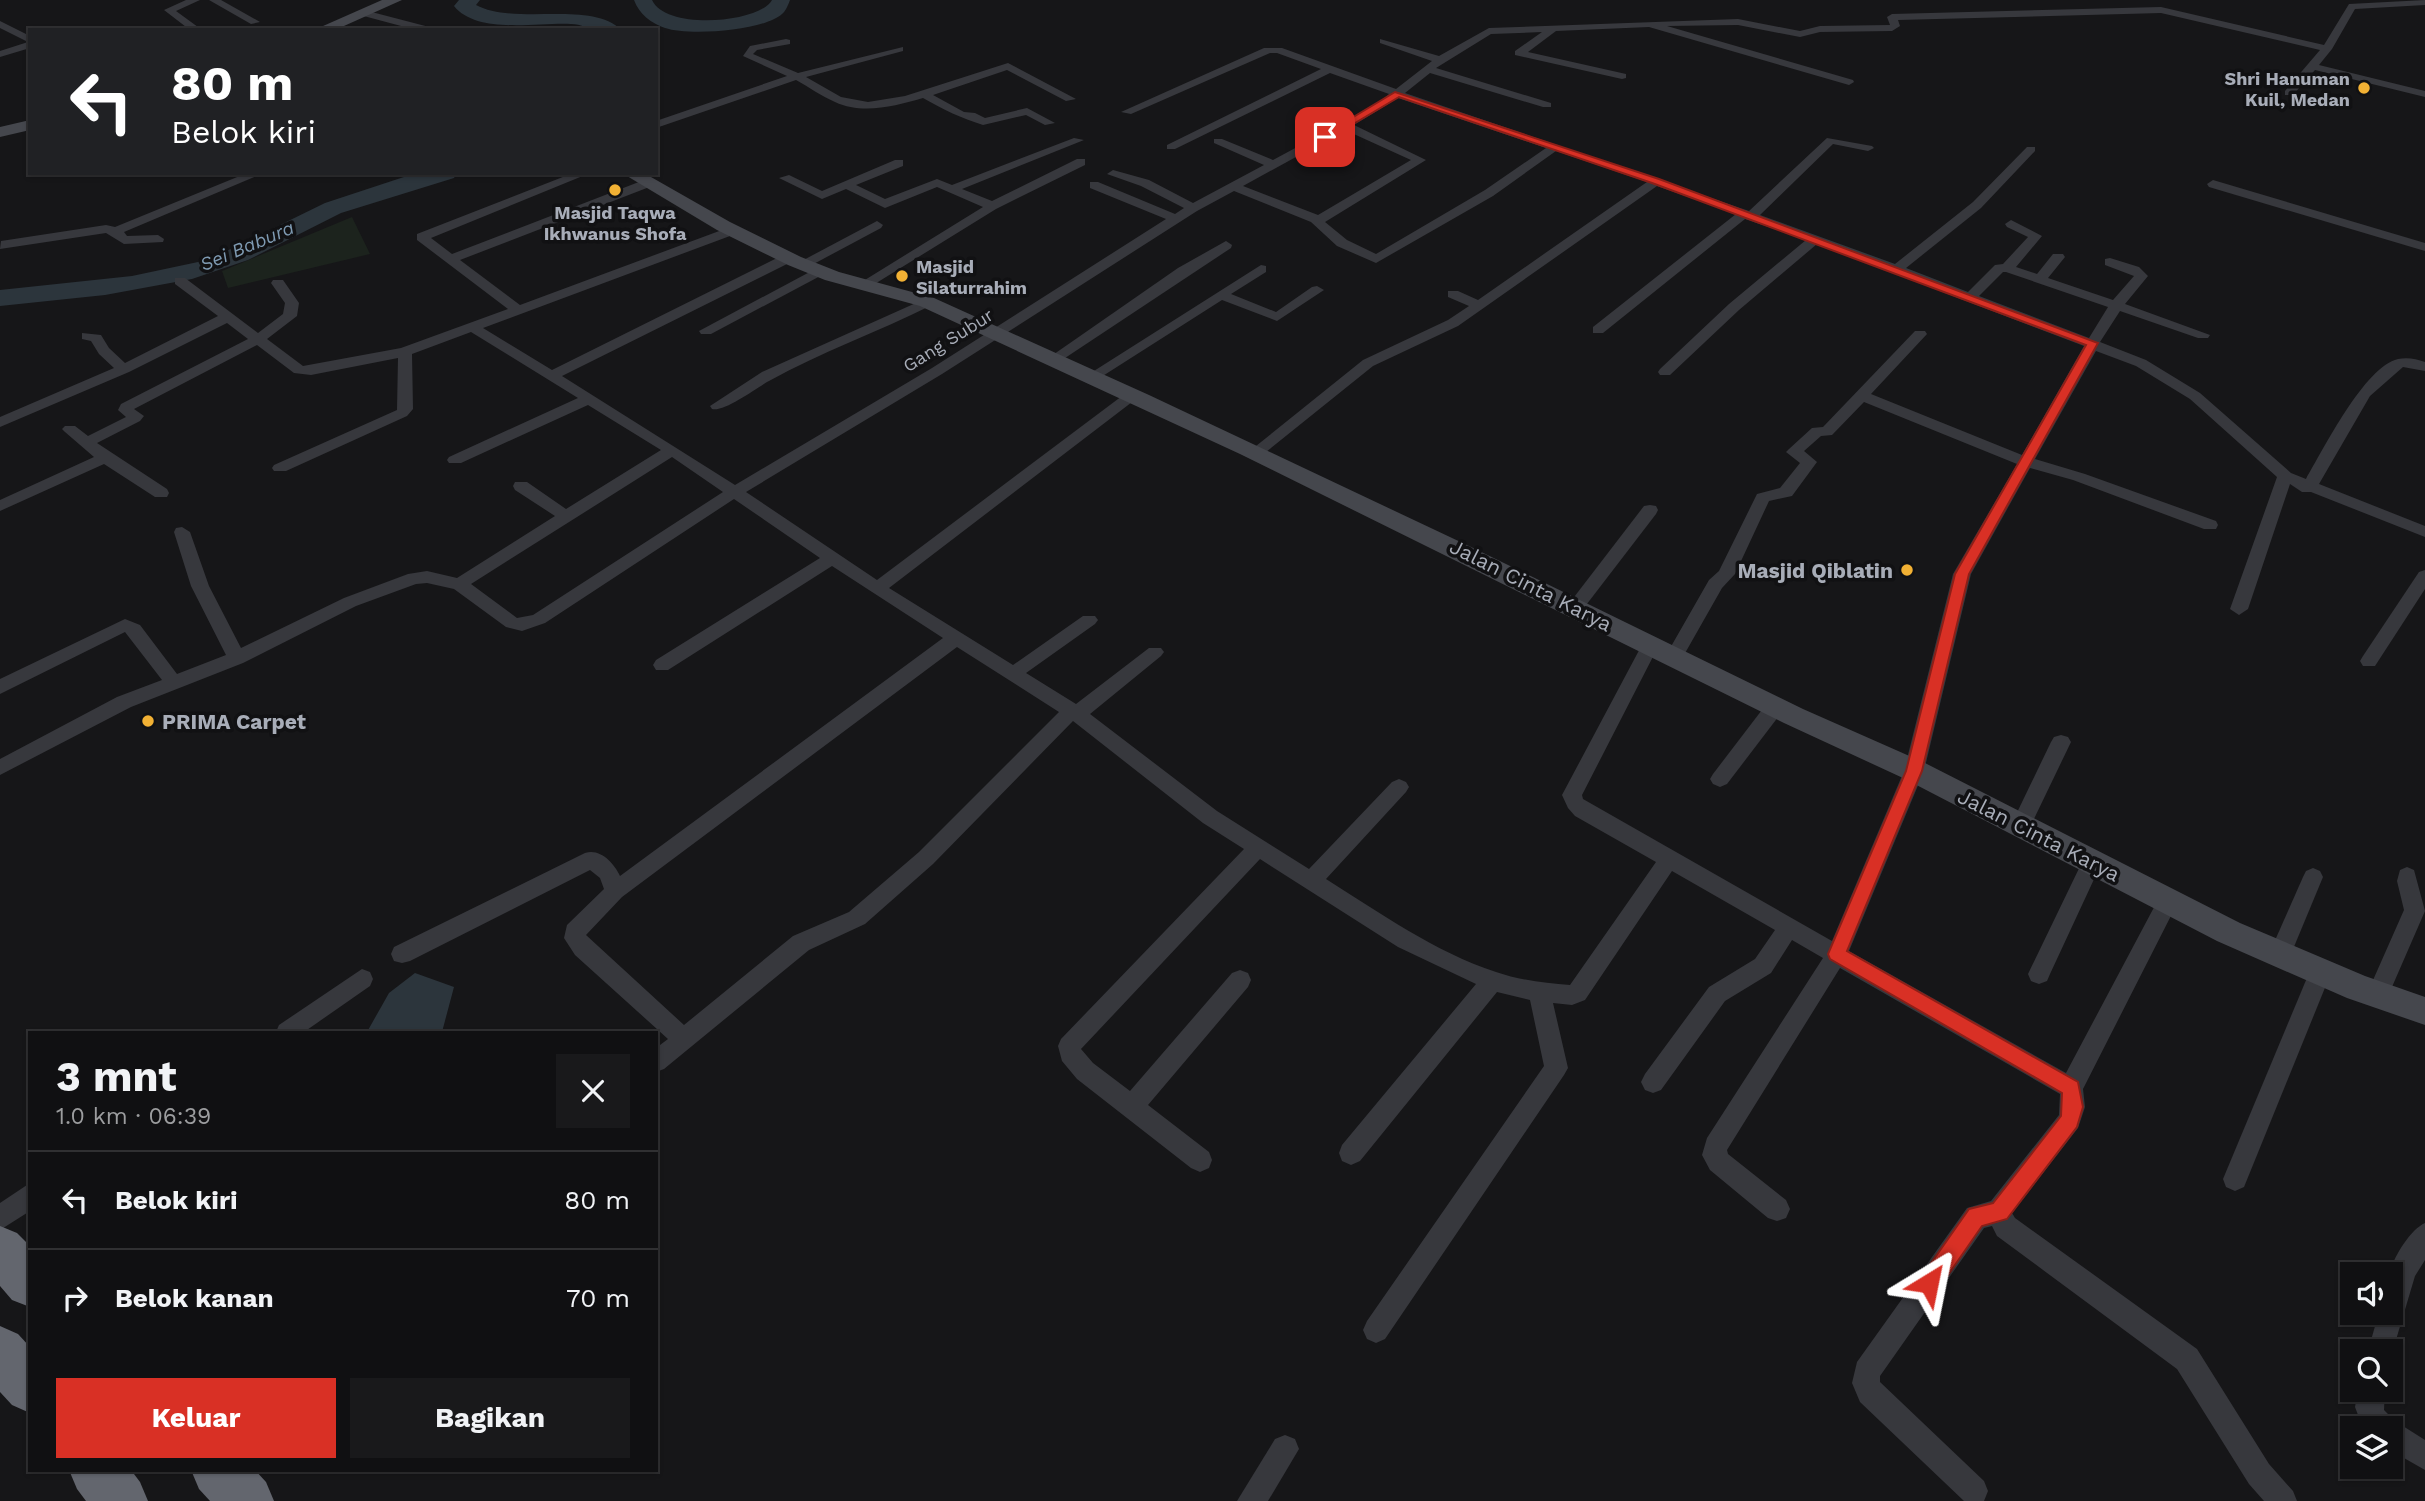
<!DOCTYPE html>
<html lang="id">
<head>
<meta charset="utf-8">
<style>
  body { margin:0; font-family:"Work Sans",sans-serif; background:#19191b; color:#f1f3f6; height:100vh; display:flex; flex-direction:column; font-size:26px; white-space:nowrap }
  * { box-sizing:border-box; margin:0 }
  p { font-size:23px; color:#9c9d9f }
  .icon { flex:none; width:38px; height:38px; fill:none; stroke:currentColor; stroke-width:2; stroke-linecap:round; stroke-linejoin:round }
  .map { position:relative; flex:1; overflow:hidden }
  .drawer { position:absolute; left:28px; top:1031px; width:630px; height:441px; display:flex; flex-direction:column; background:#101012; border-radius:0px; box-shadow:0 2px 5px #0004,0 0 0 2px #303032 }
  .drawer>* { flex:none }
  .top-card { position:absolute; left:28px; top:28px; width:630px; height:147px; border-radius:0px; box-shadow:0 2px 5px #0004,0 0 0 2px #303032; background:#202124; color:#fff; overflow:hidden }
  .fabs { position:absolute; left:2340px; top:1262px; display:grid; gap:14px }
  .fabs a { display:grid; place-items:center; width:63px; height:63px; border-radius:0px; background:#101012; box-shadow:0 2px 5px #0004,0 0 0 2px #303032; font-size:35px }
  .pin { position:absolute; display:grid; place-items:center; width:60px; height:60px; color:#fff; margin:-30px; border-radius:14px; box-shadow:0 4px 10px #0006 }
  .me { position:absolute; width:77px; margin:-38px; rotate:35deg; stroke-linejoin:round; filter:drop-shadow(0 0 5px #0008) }
  .turn { display:flex; align-items:center; gap:24px; height:147px; padding:0 28px; font-size:32px }
  .turn .icon { width:91px; height:91px; stroke-width:2.5 }
  .turn b { display:block; font-size:49px; line-height:60px }
  .round { display:grid; place-items:center; flex:none; width:74px; height:74px; border-radius:0px; background:#19191b }
  .overview { display:flex; align-items:center; justify-content:space-between; height:119px; padding:0 28px }
  h1 { font-size:42px; font-weight:700; line-height:52px }
  .button { display:flex; gap:14px; margin-top:auto; padding:14px 28px }
  .button a { flex:1; height:80px; border-radius:0px; background:#d93025; color:#fff; font-size:28px; font-weight:700; line-height:80px; text-align:center }
  .button a+a { background:#19191b; color:#f1f3f6 }
  ul { padding:0; list-style:none }
  li { display:flex; align-items:center; gap:21px; height:98px; padding:0 28px; border-top:2px solid #303032 }
  li div { flex:1 }
  li b { display:block; font-size:26px }
  li em { font-style:normal }
  .map>svg:first-child { display:block }
</style>
</head>
<body>
<div class="map">
<svg width="2425" height="1501" viewBox="0 0 2425 1501">
  <rect width="100%" height="100%" fill="#161618"/>
  <path fill="#1c231d" d="M352 217 370 254 228 288 222 271Z"/>
  <path fill="#2c353c" d="M415 973 454 987 442 1032H367L389 993Z"/>
  <g fill="none" stroke-linecap="round" stroke-linejoin="round">
    <g fill="#2c353c" fill-rule="evenodd">
      <path d="M459 0H480L476 5C515 26 591 0 621 30 613 30 605 31 598 30 589 29 581 24 571 24 539 22 477 35 454 6Z"/>
      <path d="M634 0H652C666 31 760 23 772 0H790C788 5 786 11 782 14 763 31 689 36 665 28 651 23 639 14 634 0Z"/>
      <path d="M416 173H457L454 178 341 213 248 260 192 279 105 295 0 306V290L132 276 198 262 231 249 325 203Z"/>
    </g>
    <g fill="#37383d" fill-rule="evenodd">
      <path d="M186 0H200L176 11 202 30H190L164 10Z"/>
      <path d="M209 0H221L260 22 251 24Z"/>
      <path d="M2425 0V5L2355 9 2332 49 2319 65 2425 91V97L2315 70 2293 95H2285V91L2320 50 2161 13 1898 20 1900 26 1892 31 1820 32 1800 37 1738 25 1667 26 1853 80 1854 82 1849 85 1649 27 1556 31 1528 52 1626 74V78L1622 79 1515 55V51L1542 32 1491 34 1436 68 1551 103V107H1543L1430 73 1405 93 1749 211 1827 138 1872 146 1874 148 1868 151 1833 144 1760 215 1895 264 1973 202 2027 147H2035V151L1981 208 1906 268 1968 292 1995 265 2003 264 2028 237 2007 227 2005 224 2011 220 2042 236 2016 267 2037 274 2053 254H2063L2065 257 2048 278 2113 300 2134 276 2105 265V259L2110 258 2139 267 2148 276 2125 304 2210 335 2208 338H2198L2120 311 2100 342 2146 360 2200 393 2291 473 2306 479C2323 450 2365 366 2398 359 2408 357 2416 359 2425 362V371L2403 367 2370 396 2319 484 2425 526V537L2311 492H2302L2290 484 2248 609 2239 615 2230 609 2277 477 2190 399 2136 366 2096 351 2035 459 2085 474 2216 521 2218 525 2216 529H2204L2073 480 2030 468 1971 574 1924 771 1849 951 2066 1073 2160 896 2167 893 2174 896 2178 902 2083 1089 2085 1107 2078 1128 2012 1213 2015 1218 2197 1349 2269 1464 2293 1491 2297 1501H2264L2249 1484 2177 1369 1997 1236 1992 1226 1984 1228 1880 1376V1382L1984 1481 1988 1491 1984 1501H1964L1860 1402 1852 1383 1857 1362 1967 1208 1991 1201 2059 1115 2060 1094 1840 968 1727 1150 1728 1154 1786 1200 1790 1209 1786 1218 1777 1221 1768 1218 1710 1170 1702 1155 1707 1138 1823 958 1792 940 1771 973 1725 1001 1661 1090 1653 1093 1645 1090 1641 1082 1645 1074 1709 987 1755 959 1775 930 1672 871 1585 1000 1572 1005 1553 1003 1568 1068 1564 1075 1385 1339 1376 1343 1367 1339 1363 1330 1367 1321 1544 1066 1530 1000 1497 992 1360 1161 1351 1165 1342 1161 1339 1153 1342 1145 1476 984 1398 947 1260 859 1081 1049 1093 1063 1130 1091 1232 973 1240 970 1248 973 1251 980 1248 987 1148 1105 1209 1152 1212 1160 1209 1168 1200 1172 1191 1168 1077 1079 1062 1061 1058 1046 1061 1039 1244 849 1203 823 1073 721 933 864 865 924 809 950 664 1069 656 1072V1048L668 1039 575 955 564 938 567 925 604 889 600 878 590 870 410 961 402 963 394 961 391 954 394 947 585 853C600 848 614 863 620 876L943 638 832 566 668 670H656L653 665 656 660 820 558 734 499 545 623 522 631 506 627 454 589 427 583 416 584 356 606 243 663 131 707 0 775V759L117 697 162 680 125 632 0 694V679L125 619 140 625 177 674 226 655 191 586 174 532 176 528 182 527 190 532 209 586 241 648 344 598 408 574 427 571 457 578 555 516 515 490 513 486 515 482H527L566 509 661 450 588 405 461 463H449L447 460 449 457 578 398 471 332 412 354 413 409 407 416 286 471H274L272 468 274 465 397 410 398 358 311 375 294 373 257 345 134 409 144 416 140 421 97 443 167 489 169 493 167 497H155L104 464 0 511V500L94 457 65 432 62 429 65 426H75L88 436 126 417 118 410 121 404 248 339 227 323 129 372 0 427V417L114 368 99 354 91 341 82 339V333L101 335 109 348 125 363 218 316 175 284V278H185L258 333 283 314 285 303 271 283 273 280H283L299 303 297 316 267 339 303 366 401 348 508 309 417 240V234L573 173H590L431 238 452 254 644 180H652V186L460 260 520 305 730 227H738V233L483 328 552 370 785 254H795V260L562 376 735 485 932 368 1166 219 1090 188V182H1098L1175 214 1184 208 1141 186 1107 174 1113 170 1149 180 1193 203 1264 165 1214 143V139H1222L1273 160 1377 104 1389 94 1330 73 1175 149H1167V145L1321 69 1277 53H1270L1131 114 1121 112 1264 48H1282L1396 89 1432 61 1380 43V39L1439 56 1489 28 1738 19 1800 31 1820 26 1890 25 1887 17 1892 14 2161 7 2324 45 2349 4ZM1398 98 1546 148 1485 190 1376 254 1347 240 1325 222 1426 160 1354 125ZM1345 130 1411 160 1318 215 1243 186ZM1556 151 1647 182 1478 300 1458 291H1448V297L1469 306 1448 320 1363 360 1251 450 1248 453 1251 456H1261L1373 366 1458 326 1657 186 1736 214 1593 327V333H1603L1745 219 1806 240 1729 304 1660 369 1658 372 1660 375H1670L1739 310 1817 244 2084 346 2022 455 1871 394 1927 334 1925 331H1915L1823 427 1812 428 1789 449 1786 452 1800 463 1780 488 1757 494 1719 571 1709 580 1665 657 1668 662H1680L1722 588 1735 574 1769 501 1792 496 1817 462 1804 451 1821 436 1832 435 1864 402 2017 464 1953 574 1904 771 1832 941 1583 799 1582 795 1659 645 1656 641H1644L1562 795 1568 808 1575 816 1656 862 1570 985C1545 983 1519 980 1496 972 1435 952 1380 913 1326 879L1406 792 1409 787 1406 782 1399 779 1392 782 1309 869 1217 811 1090 714 1161 656 1164 652 1161 648H1149L1076 704 1026 673 1095 624 1098 620 1095 616H1083L1013 665 889 588 1136 399 1138 396 1136 393H1126L877 580 746 492 942 374 1197 211 1234 191 1311 222 1337 246 1376 263 1493 196ZM2003 272H2006L2108 307 2089 338 1979 296ZM672 457 723 492 533 615 517 618 471 584ZM957 647 1059 712 919 852 849 912 793 936 684 1025 586 935 622 897Z"/>
      <path d="M364 10 433 28 434 30H416L360 15 359 13Z"/>
      <path d="M0 21 30 36V48L0 57V51L28 42 0 28Z"/>
      <path d="M786 39 790 40V44L757 50 753 54 798 73 903 47V51L806 77 841 97 868 102 905 96 1008 63 1076 99 1066 101 1007 70 933 95 964 112 975 113 985 118 1027 108 1055 123 1045 125 1026 115 983 125C961 118 944 110 923 98 895 106 863 115 835 102 821 96 809 87 796 80L656 128V121L787 76 743 56 750 46Z"/>
      <path d="M1074 138 1084 140 962 189 992 201 1077 159H1085V165L996 209 865 290 860 289V283L983 207 937 187 885 208 846 189 822 199 779 178 789 175 822 191 895 160H903V166L856 185 885 199 937 179 952 185Z"/>
      <path d="M247 173H264L124 232 127 236 158 235 164 239 163 242 124 244 106 233 0 249 1 241 106 225 115 227Z"/>
      <path d="M2213 180 2425 243V251L2209 187 2207 184Z"/>
      <path d="M877 221 883 225 881 228 808 267H798L796 264Z"/>
      <path d="M1226 241 1232 245 1231 248 1059 362H1049L1047 359 1178 268Z"/>
      <path d="M1261 265 1266 266V272L1231 294 1276 312 1312 287 1317 286 1324 290 1277 321 1222 300 1098 379 1093 380 1086 376Z"/>
      <path d="M819 267 824 268V274L711 334H701L699 331Z"/>
      <path d="M927 298 932 299V305C878 332 821 352 769 381 756 388 725 412 712 409L710 406 762 372Z"/>
      <path d="M1650 505 1656 506 1658 510 1656 514 1580 613H1568L1565 609 1568 605 1644 506Z"/>
      <path d="M2425 570V589L2375 666H2363L2360 661 2363 656 2419 572Z"/>
      <path d="M1775 700 1782 702 1784 707 1782 712 1727 784 1720 787 1713 784 1710 779 1713 774 1768 702Z"/>
      <path d="M2061 735 2068 737 2071 742 2031 825 2028 831 2021 833 2014 831 2011 825 2051 742 2054 737Z"/>
      <path d="M2092 854 2099 856 2102 862 2050 974 2047 981 2039 984 2031 981 2028 974 2085 856Z"/>
      <path d="M2407 867 2414 870 2425 911 2385 1003 2377 1006 2369 1003 2366 996 2404 910 2397 881 2400 870Z"/>
      <path d="M2313 868 2320 871 2323 877 2291 954 2288 961 2280 963 2272 961 2269 954 2303 877 2306 871Z"/>
      <path d="M2320 963 2328 966 2331 973 2244 1187 2235 1191 2226 1187 2223 1179 2309 973 2312 966Z"/>
      <path d="M362 969 370 972 373 979 370 986 304 1032H276L279 1025Z"/>
      <path d="M30 1183V1211L0 1230V1203Z"/>
      <path d="M2425 1223V1260L2415 1276 2390 1360V1351H2368L2379 1312H2390C2390 1300 2388 1285 2390 1273 2393 1257 2411 1229 2425 1223Z"/>
      <path d="M2358 1390H2385L2384 1410 2395 1421 2425 1440V1470L2390 1450V1428H2363L2355 1407Z"/>
      <path d="M1285 1435 1295 1439 1299 1449 1268 1501H1237L1275 1439Z"/>
    </g>
    <g fill="#45474d" fill-rule="evenodd">
      <path d="M382 0H402L335 30H314Z"/>
      <path d="M30 120V130L0 137V127Z"/>
      <path d="M622 173H644L730 222 801 257 839 272 934 298 1149 395 1469 546 1803 709 1923 762 2240 923 2365 976 2425 997V1025L2347 998 2217 941 1903 778 1784 723 1240 454 920 306 825 280 788 265 717 230Z"/>
    </g>
    <g fill="#63666e" fill-rule="evenodd">
      <path d="M0 1226 17 1233 30 1246V1307L12 1300 0 1286Z"/>
      <path d="M0 1326 18 1334 30 1347V1413L12 1405 0 1392Z"/>
      <path d="M69 1470H131L140 1482 148 1501H86L77 1489Z"/>
      <path d="M191 1470H255L266 1482 274 1501H210L199 1489Z"/>
    </g>
  </g>
  <path fill="#d93025" stroke="#8d1f18" stroke-width="2" d="M1395 92 1659 179 2098 343 1969 574 1922 771 1847 951 2078 1082 2083 1107 2077 1127 2007 1219 1982 1226 1937 1291 1929 1294 1922 1291 1919 1283 1922 1276 1969 1209 1993 1203 2061 1116 2062 1093 1830 959 1828 954 1906 771 1955 574 2086 345 1652 183 1399 97 1328 139 1320 137Z"/>
  <g fill="#f2b134" stroke="#111113" stroke-width="2.5">
    <circle cx="2364" cy="88" r="7"/>
    <circle cx="615" cy="190" r="7"/>
    <circle cx="902" cy="276" r="7"/>
    <circle cx="1907" cy="570" r="7"/>
    <circle cx="148" cy="721" r="7"/>
  </g>
  <g text-anchor="middle" dominant-baseline="central" stroke-width="7" stroke-linejoin="round" paint-order="stroke">
    <g font-size="18" font-weight="bold" fill="#a8adb8" stroke="#111113" text-anchor="end">
      <text x="2350" y="78">Shri Hanuman<tspan x="2350" dy="21">Kuil, Medan</tspan></text>
      <text x="615" y="212" text-anchor="middle">Masjid Taqwa<tspan x="615" dy="21">Ikhwanus Shofa</tspan></text>
      <text x="916" y="266" text-anchor="start">Masjid<tspan x="916" dy="21">Silaturrahim</tspan></text>
    </g>
    <g font-size="18" fill="#a8adb8" stroke="#111113">
      <text transform="translate(948 340) rotate(-32)">Gang Subur</text>
    </g>
    <g font-size="19" font-style="italic" fill="#7f9bb3" stroke="#111113">
      <text transform="translate(247 246) rotate(-23)">Sei Babura</text>
    </g>
    <g font-size="21" font-weight="bold" fill="#a8adb8" stroke="#111113" text-anchor="end">
      <text x="1893" y="570">Masjid Qiblatin</text>
      <text x="162" y="721" text-anchor="start">PRIMA Carpet</text>
    </g>
    <g font-size="21" fill="#a8adb8" stroke="#111113">
      <text transform="translate(1531 585) rotate(27)">Jalan Cinta Karya</text>
      <text transform="translate(2039 835) rotate(27)">Jalan Cinta Karya</text>
    </g>
  </g>
</svg>
<div class="fabs">
<a><svg class="icon" aria-label="sound" viewBox="0 0 24 24"><path d="M4 9h4l5-4v14l-5-4H4zM17 9q2 3 0 6"/></svg></a>
<a><svg class="icon" aria-label="search" viewBox="0 0 24 24"><circle cx="10" cy="10" r="6"/><path d="M15 15l6 6"/></svg></a>
<a><svg class="icon" aria-label="layers" viewBox="0 0 24 24"><path d="M12 4l9 5-9 5-9-5zM3 14l9 5 9-5"/></svg></a>
</div>
<div class="pin" style="left:1325px;top:137px;background:#d93025"><svg class="icon" aria-label="arrive" viewBox="0 0 24 24"><path d="M6 21V4h12l-3 4 3 4H6"/></svg></div>
<svg class="me" style="left:1929px;top:1283px" viewBox="-20 -20 40 40"><path d="M0-17L14 15 0 8-14 15z" fill="#d93025" stroke="#fff" stroke-width="4"/></svg>
<div class="top-card">
<div class="turn"><svg class="icon" aria-label="left" viewBox="0 0 24 24"><path d="M17 20v-9H6M10 6l-5 5 5 5"/></svg><div><b>80 m</b>Belok kiri</div></div>
</div>
<section class="drawer">
<div class="overview"><div><h1>3 mnt</h1><p>1.0 km · 06:39</p></div><a class="round"><svg class="icon" aria-label="close" viewBox="0 0 24 24"><path d="M6 6l12 12M18 6L6 18"/></svg></a></div>
<ul>
<li><svg class="icon" aria-label="left" viewBox="0 0 24 24"><path d="M17 20v-9H6M10 6l-5 5 5 5"/></svg><div><b>Belok kiri</b></div><em>80 m</em></li>
<li><svg class="icon" aria-label="right" viewBox="0 0 24 24"><path d="M7 20v-9h11M14 6l5 5-5 5"/></svg><div><b>Belok kanan</b></div><em>70 m</em></li>
</ul>
<div class="button"><a>Keluar</a><a>Bagikan</a></div>
</section>
</div>
</body>
</html>
